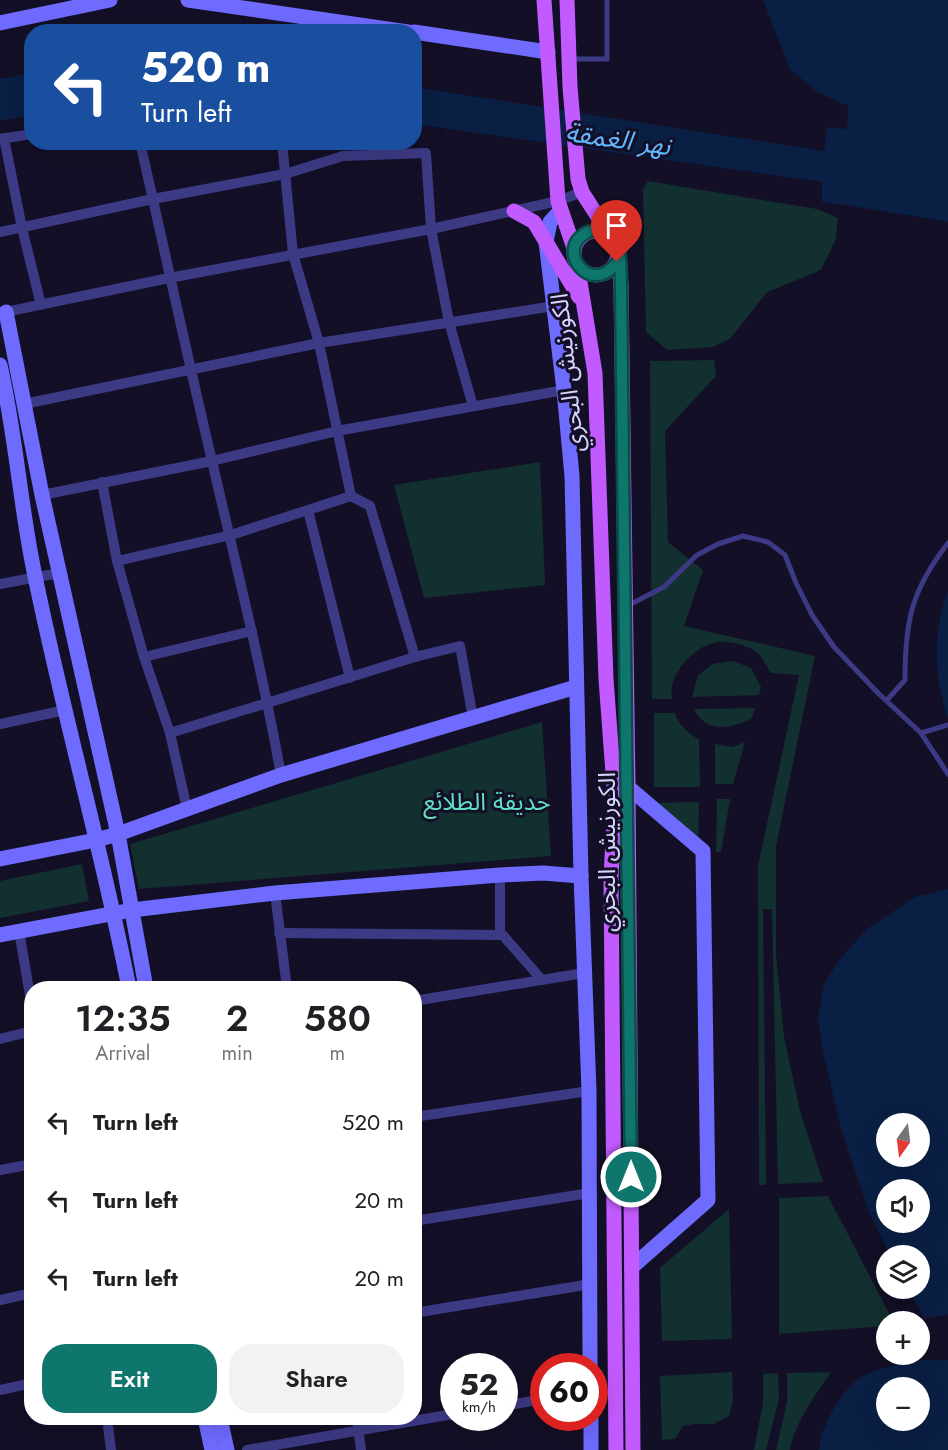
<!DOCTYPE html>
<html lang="en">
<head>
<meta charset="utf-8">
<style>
  body { margin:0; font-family:Jost,"Noto Sans Arabic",sans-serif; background:#f2f2f2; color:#202124; height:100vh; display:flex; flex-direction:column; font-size:22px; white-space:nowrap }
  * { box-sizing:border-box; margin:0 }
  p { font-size:20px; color:#757577 }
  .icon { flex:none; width:33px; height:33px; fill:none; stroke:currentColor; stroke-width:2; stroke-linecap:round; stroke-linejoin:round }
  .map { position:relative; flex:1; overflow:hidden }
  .side { position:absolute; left:24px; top:981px; width:398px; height:444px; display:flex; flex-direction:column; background:#fff; border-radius:24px; box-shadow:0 6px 24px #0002 }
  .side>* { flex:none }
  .banner { position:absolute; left:24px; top:24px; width:398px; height:126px; border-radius:24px; box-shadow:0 6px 24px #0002; background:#1a4fa0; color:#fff; overflow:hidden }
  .needle { width:39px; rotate:194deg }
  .buttons { position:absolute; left:876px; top:1113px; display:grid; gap:12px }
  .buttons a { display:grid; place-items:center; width:54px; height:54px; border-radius:50%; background:#fff; box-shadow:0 6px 24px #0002; font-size:30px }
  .speed { position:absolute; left:440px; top:1353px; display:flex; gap:12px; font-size:30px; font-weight:700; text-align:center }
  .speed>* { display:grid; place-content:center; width:78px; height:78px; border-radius:50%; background:#fff; box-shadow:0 6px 24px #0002; line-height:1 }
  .speed small { font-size:15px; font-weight:400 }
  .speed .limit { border:9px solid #d22; background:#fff; color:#111 }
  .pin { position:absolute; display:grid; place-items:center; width:51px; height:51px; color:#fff; margin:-62px -26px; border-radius:50% 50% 50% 0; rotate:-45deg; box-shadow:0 0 6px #0007 }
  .pin .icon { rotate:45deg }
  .me { position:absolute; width:66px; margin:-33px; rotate:0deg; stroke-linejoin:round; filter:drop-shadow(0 0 4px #0008) }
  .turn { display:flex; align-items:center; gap:21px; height:126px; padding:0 18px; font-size:27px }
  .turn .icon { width:78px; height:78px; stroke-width:2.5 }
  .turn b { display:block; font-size:42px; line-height:51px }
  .eta { display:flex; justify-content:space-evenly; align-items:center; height:102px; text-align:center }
  .eta b { font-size:36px; font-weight:600; line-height:42px }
  .action { display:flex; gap:12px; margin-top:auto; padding:12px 18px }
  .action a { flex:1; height:69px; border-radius:24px; background:#0f766e; color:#fff; font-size:24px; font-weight:600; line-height:69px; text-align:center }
  .action a+a { background:#f2f2f2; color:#202124 }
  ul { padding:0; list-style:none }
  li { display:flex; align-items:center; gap:18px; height:78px; padding:0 18px }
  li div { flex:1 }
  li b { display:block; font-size:22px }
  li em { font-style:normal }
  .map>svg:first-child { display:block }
</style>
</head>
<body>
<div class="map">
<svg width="948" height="1450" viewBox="0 0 948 1450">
  <rect width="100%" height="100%" fill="#130f26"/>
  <g fill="#12302f">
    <path d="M648 181 817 209 838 218 836 239 821 270 767 292 730 339 713 347 667 350 646 332 643 190Z"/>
    <path d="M714 360 716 376 665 431 668 542 703 570 684 626 815 656 776 846V955L784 1037 800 1111 823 1182 778 1184 772 909H763L766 1185H759L758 866 799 675 771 673C767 667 762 655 755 651 746 645 729 641 718 642 695 645 667 674 672 699H652L650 361Z"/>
    <path d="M540 462 545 585 424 598 394 485Z"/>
    <path d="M733 661 751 668 761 687 759 695 692 697 698 676 712 664Z"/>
    <path d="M755 708 752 718C732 729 706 734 694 709Z"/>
    <path d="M654 713H675C678 725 689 733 699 740L700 787H654Z"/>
    <path d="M542 722 551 856 139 889 130 844Z"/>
    <path d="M745 742 733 784H715V744L733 747Z"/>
    <path d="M717 799H730L721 852H716Z"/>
    <path d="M699 802 698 847 647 803Z"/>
    <path d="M82 864 89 901 0 918V881Z"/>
    <path d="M828 1196 893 1321 886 1322V1326L779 1334V1198Z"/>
    <path d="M729 1209 732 1339 662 1341 660 1268Z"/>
    <path d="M732 1372 733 1400 729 1416 713 1424H695L683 1426 675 1439 662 1440 660 1376Z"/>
    <path d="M831 1372C816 1394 794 1424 790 1450H776L787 1402V1373Z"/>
    <path d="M778 1373 779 1399 766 1450H754L763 1403V1374Z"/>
  </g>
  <g fill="#0a1f44" fill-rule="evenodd">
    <path d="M763 0H948V222L822 202V182L414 124V87L824 151 827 127 847 129 848 106 817 92 790 69Z"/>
    <path d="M31 73V115L0 121V79Z"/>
    <path d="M948 591V718C934 677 932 632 948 591Z"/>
    <path d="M948 889V1450H819C822 1424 843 1384 869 1373 884 1366 904 1364 920 1360L924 1318 908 1289 920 1288V1256L890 1255 868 1210 841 1128 823 1052 818 1018 824 984 840 959 867 929 915 897ZM886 1124H920V1156H886ZM886 1190H920V1222H886ZM886 1388H920V1420H886Z"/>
  </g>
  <g fill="#130f26">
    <path d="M839 204 948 222V225L839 207Z"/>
    <path d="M948 1315V1360H920L924 1318Z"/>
  </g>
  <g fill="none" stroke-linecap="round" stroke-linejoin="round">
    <g stroke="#3d3a85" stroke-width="5">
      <path d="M570 59H607V0"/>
      <path d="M627 606 664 587 697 555 718 544 743 536 768 542 785 555 796 583 812 615 834 647 879 694 921 733 948 774"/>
      <path d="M887 700 905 680C905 621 911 591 948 543"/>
      <path d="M921 733 948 725"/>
    </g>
    <g stroke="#3d3a85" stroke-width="10">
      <path d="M4 138 22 228 41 305"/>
      <path d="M0 139 32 134"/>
      <path d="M140 142C164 248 187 355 212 461 236 565 262 669 281 775"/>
      <path d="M282 142 293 254 319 343 351 496"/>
      <path d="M0 232 153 199 285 174 343 156 426 153 431 229 449 322 473 406"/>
      <path d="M0 313 169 278 431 229 558 201 582 192"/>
      <path d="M24 404 319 343 554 306"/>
      <path d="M102 482 117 561 144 657 170 733 187 809"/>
      <path d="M42 495 212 461 337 431 564 390"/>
      <path d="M308 510 350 678"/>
      <path d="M117 561 231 535 351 496 370 506 415 657"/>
      <path d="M0 584 59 573"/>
      <path d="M144 657 252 631"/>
      <path d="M0 724 65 710"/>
      <path d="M170 733 415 657 460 646 473 718"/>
      <path d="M500 875V932L542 980"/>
      <path d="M275 893 287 988"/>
      <path d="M19 931 32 1007"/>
      <path d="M279 933 503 935"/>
      <path d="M414 1001 584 973"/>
      <path d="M0 1039 32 1031"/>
      <path d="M414 1117 589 1091"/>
      <path d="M0 1170 32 1164"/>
      <path d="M414 1221 590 1193"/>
      <path d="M0 1300 32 1293"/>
      <path d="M414 1313 591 1284"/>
      <path d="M0 1390 32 1383"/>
      <path d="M504 1406 543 1399"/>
      <path d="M107 1418 111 1450"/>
      <path d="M357 1418 361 1450"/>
      <path d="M247 1450 453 1414"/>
    </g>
    <g stroke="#6f6bff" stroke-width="15">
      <path d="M188 0 408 32"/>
      <path d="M0 23 110 0"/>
      <path d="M414 32 548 52"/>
      <path d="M560 211 550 222 546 242 564 390 572 476 581 876 589 1091 590 1366"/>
      <path d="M6 312 42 495 118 834 146 988"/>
      <path d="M0 365C16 435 20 506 35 576 63 714 102 850 129 988"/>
      <path d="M628 787 703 851 708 1200 632 1267"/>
      <path d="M0 859 96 840 118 834 281 775 576 687"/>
      <path d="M0 935 132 910 275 893 500 875 543 873 581 876"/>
      <path d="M205 1418 212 1450"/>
      <path d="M220 1418 227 1450"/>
      <path d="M591 1418V1450"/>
    </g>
    <g stroke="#c25bff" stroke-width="15">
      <path d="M544 0 558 201 574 248"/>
      <path d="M567 0 570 87 578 179 582 192 609 234"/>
      <path d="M514 211 534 222 579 297"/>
      <circle cx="596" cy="253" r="22"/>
      <path d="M619 254 621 286 628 787 633 1450"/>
      <path d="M577 264 595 373 606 679 615 800 611 878 616 1450"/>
    </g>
  </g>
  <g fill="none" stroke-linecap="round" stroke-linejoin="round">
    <g stroke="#0a4d48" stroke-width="15">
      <path id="route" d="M617 262C592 298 554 250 586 233 591 230 598 230 604 232 624 239 620 269 621 286L631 1177"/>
    </g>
    <use href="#route" stroke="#0f766e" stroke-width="10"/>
  </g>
  <g text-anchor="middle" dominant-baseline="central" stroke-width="6" stroke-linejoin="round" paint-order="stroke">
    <g font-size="24" fill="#d9d4ff" stroke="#130f26">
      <text transform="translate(567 373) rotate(-96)">الكورنيش البحري</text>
      <text transform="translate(606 852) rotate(-90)">الكورنيش البحري</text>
    </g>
    <g font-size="24" fill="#5fe0c0" stroke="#130f26">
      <text x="487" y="801">حديقة الطلائع</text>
    </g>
    <g font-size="26" font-style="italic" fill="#62b6ff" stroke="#130f26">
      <text transform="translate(618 139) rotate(8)">نهر الغمقة</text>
    </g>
  </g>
</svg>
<div class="buttons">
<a><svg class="needle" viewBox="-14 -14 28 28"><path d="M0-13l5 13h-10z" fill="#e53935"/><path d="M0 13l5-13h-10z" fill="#757577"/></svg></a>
<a><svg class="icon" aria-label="sound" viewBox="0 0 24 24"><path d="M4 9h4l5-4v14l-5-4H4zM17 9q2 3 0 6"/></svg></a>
<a><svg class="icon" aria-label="layers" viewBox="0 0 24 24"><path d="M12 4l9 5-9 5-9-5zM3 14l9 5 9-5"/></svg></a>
<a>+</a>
<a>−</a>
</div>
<div class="speed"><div>52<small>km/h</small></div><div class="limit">60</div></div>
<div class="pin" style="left:617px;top:262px;background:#d93025"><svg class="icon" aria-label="arrive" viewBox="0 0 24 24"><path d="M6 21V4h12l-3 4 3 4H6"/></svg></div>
<svg class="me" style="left:631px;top:1177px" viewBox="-20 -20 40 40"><circle r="17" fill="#0f766e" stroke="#fff" stroke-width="3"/><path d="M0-11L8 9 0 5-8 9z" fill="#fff"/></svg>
<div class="banner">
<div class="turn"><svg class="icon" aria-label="left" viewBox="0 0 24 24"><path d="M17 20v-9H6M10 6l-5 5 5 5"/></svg><div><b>520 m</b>Turn left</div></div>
</div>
<section class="side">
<div class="eta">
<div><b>12:35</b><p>Arrival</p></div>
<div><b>2</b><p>min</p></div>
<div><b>580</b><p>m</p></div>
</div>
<ul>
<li><svg class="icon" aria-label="left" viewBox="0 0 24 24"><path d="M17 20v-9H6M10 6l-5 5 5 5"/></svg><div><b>Turn left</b></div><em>520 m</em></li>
<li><svg class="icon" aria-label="left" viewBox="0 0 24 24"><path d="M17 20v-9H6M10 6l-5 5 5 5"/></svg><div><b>Turn left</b></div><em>20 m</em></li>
<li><svg class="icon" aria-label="left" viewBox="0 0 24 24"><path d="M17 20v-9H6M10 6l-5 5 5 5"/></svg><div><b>Turn left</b></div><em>20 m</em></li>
</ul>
<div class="action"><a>Exit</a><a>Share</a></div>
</section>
</div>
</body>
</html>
